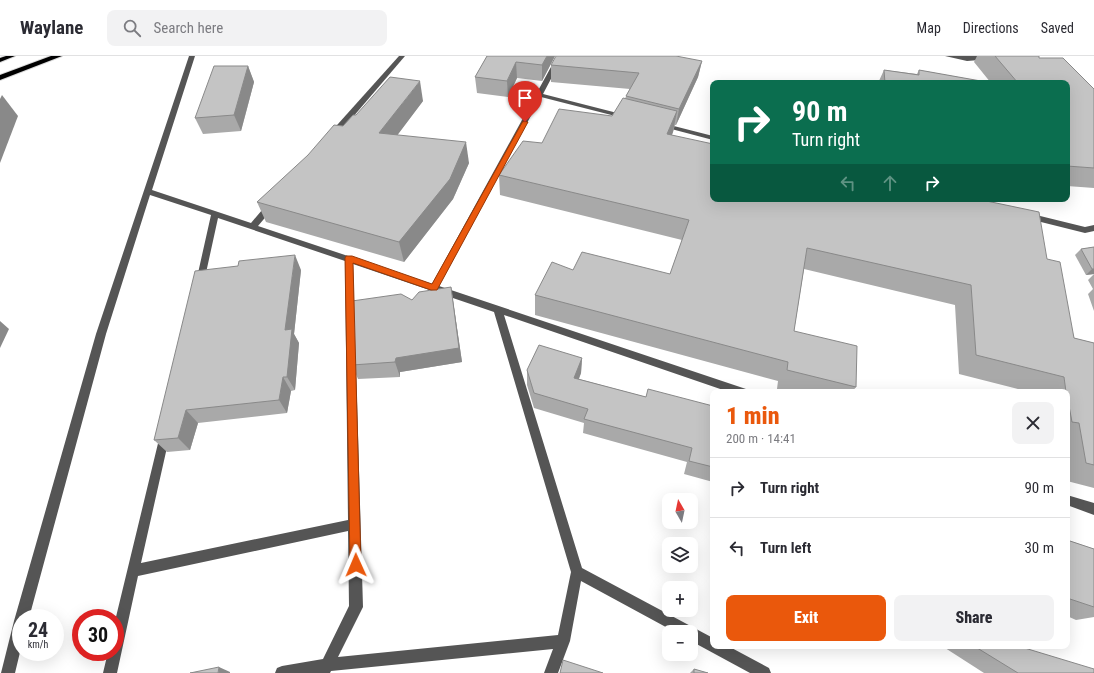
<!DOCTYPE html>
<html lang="en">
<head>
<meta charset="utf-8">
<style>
  body { margin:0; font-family:"Roboto Condensed",sans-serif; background:#f2f2f3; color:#2b2b33; height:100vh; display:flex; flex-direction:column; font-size:15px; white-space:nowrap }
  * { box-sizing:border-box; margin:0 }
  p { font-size:13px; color:#7c7c81 }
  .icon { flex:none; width:22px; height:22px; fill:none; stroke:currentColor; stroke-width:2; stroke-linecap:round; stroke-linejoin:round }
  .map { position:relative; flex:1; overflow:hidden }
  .panel { position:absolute; left:710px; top:333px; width:360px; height:260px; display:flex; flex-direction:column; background:#fff; border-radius:8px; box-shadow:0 4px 16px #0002 }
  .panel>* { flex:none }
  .guide { position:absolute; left:710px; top:24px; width:360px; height:122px; border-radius:8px; box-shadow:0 4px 16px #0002; background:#0b6e4f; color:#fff; overflow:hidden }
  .needle { width:26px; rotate:351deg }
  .tools { position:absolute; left:662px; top:437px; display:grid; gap:8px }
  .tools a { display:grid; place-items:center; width:36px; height:36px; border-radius:8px; background:#fff; box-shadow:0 4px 16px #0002; font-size:20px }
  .speed { position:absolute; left:12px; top:553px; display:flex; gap:8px; font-size:20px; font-weight:700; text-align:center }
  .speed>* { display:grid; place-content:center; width:52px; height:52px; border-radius:50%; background:#fff; box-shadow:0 4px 16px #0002; line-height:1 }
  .speed small { font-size:10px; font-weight:400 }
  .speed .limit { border:6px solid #d22; background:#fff; color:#111 }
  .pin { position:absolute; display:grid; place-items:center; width:34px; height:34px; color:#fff; margin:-41px -17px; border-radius:50% 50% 50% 0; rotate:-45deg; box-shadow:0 0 4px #0007 }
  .pin .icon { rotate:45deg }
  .me { position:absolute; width:44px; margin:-22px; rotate:359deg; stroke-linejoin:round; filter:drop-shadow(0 0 3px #0008) }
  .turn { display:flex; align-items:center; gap:14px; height:84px; padding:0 16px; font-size:18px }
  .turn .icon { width:52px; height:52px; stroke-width:2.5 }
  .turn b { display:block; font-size:28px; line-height:34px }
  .lanes { display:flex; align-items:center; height:38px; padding:0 16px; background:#0003; justify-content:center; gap:20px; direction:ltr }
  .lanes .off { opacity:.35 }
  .round { display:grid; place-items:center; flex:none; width:42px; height:42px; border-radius:8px; background:#f2f2f3 }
  .head { display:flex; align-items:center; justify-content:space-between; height:68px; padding:0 16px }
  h1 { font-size:24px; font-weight:800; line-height:30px; color:#ea580c }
  .button { display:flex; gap:8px; margin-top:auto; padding:8px 16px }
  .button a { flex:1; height:46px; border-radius:8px; background:#ea580c; color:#fff; font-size:16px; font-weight:800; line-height:46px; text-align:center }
  .button a+a { background:#f2f2f3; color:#2b2b33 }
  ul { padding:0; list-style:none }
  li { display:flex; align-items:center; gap:12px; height:60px; padding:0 16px; border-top:1px solid #e1e1e2 }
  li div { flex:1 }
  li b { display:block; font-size:15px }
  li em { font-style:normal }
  header { display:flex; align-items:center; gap:24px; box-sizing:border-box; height:56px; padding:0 20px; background:#fff; border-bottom:1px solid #e1e1e2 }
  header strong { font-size:19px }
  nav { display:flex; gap:22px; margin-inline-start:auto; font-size:14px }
  .search { width:280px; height:36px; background:#f2f2f3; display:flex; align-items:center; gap:10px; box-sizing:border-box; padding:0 14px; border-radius:8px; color:#7c7c81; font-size:15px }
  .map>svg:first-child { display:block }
</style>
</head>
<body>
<header>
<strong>Waylane</strong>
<div class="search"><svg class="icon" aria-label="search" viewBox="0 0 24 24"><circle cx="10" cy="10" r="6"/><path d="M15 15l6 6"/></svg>Search here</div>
<nav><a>Map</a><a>Directions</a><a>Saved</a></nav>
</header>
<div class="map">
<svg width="1094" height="617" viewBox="0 0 1094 617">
  <rect width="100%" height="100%" fill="#fff"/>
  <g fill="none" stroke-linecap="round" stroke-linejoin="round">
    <g stroke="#dbdbdb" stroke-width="2">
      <path id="major" d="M6 0H15L0 6V2Z"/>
    </g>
    <g stroke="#dbdbdb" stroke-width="2">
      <path id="highway" d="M51 0H62L0 24V19Z"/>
    </g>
    <g fill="#555" fill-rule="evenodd">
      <path d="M189 0H195L152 134 251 167 268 147H274V151L258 170 432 228 557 0H563L543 38 629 60 630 61 627 63 541 41 439 230 746 333 747 336H729L504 259 582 512 713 582V590H728L769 612 771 617H750L691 585V576H675L581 525 570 585 558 617H544L553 593 331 615 330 617H275L277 612 282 610 323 603 349 550 348 475 138 520 117 617H103L108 596H115V565L161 375 165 373 169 375 170 378 141 507 348 464 345 205 218 162 204 226 203 228H197L196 226 211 159 150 139 106 278 29 562H21V592L15 617H1L14 565 96 278ZM353 208 494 256 571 516 558 579 338 601 363 551Z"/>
      <path d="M399 0H405L335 82H329V78Z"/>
      <path d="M945 0H1007L1004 2 967 5Z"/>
      <path d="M662 67 713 80V84L660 70V68Z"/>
      <path d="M1028 157 1085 171 1094 169V175L1085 177 1025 162V158Z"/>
      <path d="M1067 439 1094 447V459L1067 449Z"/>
    </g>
    <use href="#major" fill="#000" fill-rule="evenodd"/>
    <use href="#highway" fill="#000" fill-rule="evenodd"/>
  </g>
  <g fill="#a9a9a9">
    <path d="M487 0H555L542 25 517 22 508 41 477 37 475 21Z"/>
    <path d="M977 0H1039V2L1094 33V132L1067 130V27H878L884 14 917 18 919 14 991 27 974 6Z"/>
    <path d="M702 5 698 21 676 69H675L673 76 672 79 1047 203 1074 282 1094 287V432L1067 425V336H1030L959 318 955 249 804 213 794 275 856 331 852 336H790L777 333 778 325 535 259V239L573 214 670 218 682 184 500 139 499 119 542 87 612 60 625 43 626 40 630 33 551 26V9Z"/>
    <path d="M248 10 254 26 241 75 203 78 195 62Z"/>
    <path d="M423 45 397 79 469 107 453 143 404 206 266 166 257 146 356 59Z"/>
    <path d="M1094 191V218L1086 219 1075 199 1081 193Z"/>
    <path d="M301 214 294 278 299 287 295 334 291 335 287 357 198 367 190 394 167 396 154 384Z"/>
    <path d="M1094 218V255L1088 238 1093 233 1088 224Z"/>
    <path d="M451 231 462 306 400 316V321L358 323 352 309 412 244Z"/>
    <path d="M582 302 581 317 579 323 646 341 713 350V426L684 418 687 406 583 377 584 367 534 352 527 329V314Z"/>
    <path d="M1067 484 1094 493V561L1076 564 1067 560Z"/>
    <path d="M942 590H1018L1094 617H984Z"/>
    <path d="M694 613 708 617H690Z"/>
  </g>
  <g fill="#898989">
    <path d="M547 0H555L542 25V9Z"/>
    <path d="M702 5 698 21 676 69 679 53Z"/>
    <path d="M516 6 517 22 508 41 507 25Z"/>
    <path d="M248 10 254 26 241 75 234 59Z"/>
    <path d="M420 25 423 45 384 97 379 77Z"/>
    <path d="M2 39 18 60 0 107V43Z"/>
    <path d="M677 55 673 76 663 98 667 78Z"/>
    <path d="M466 86 469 107 453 143 404 206 399 186Z"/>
    <path d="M295 199 301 214 294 278 299 287 295 334 287 321 285 274Z"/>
    <path d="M1092 213H1094V218L1086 219Z"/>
    <path d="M451 231 462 306 400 316V321L395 306 396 302Z"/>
    <path d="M0 265 9 273 0 292Z"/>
    <path d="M582 302 581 317 573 336 574 322Z"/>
    <path d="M283 321 291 335 287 357 279 344Z"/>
    <path d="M186 354 198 367 190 394 178 382Z"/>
    <path d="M219 611 230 616V617H218Z"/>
  </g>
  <g fill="#c4c4c4" stroke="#898989">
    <path d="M487 0H547L542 9 516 6 507 25 475 21Z"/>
    <path d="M556 0H676L702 5 679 53 626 40 639 17 551 9Z"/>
    <path d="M995 0H1039V2H1063L1094 33V112L1067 110V27H1018Z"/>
    <path d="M214 10H248L234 59 195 62Z"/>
    <path d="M884 14 919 19V14L992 27H885Z"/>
    <path d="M390 21 420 25 379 77 466 86 450 123 399 186 257 146 308 99 334 69 343 70 353 59H356Z"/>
    <path d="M623 42 677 55 667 78 713 88V143H977L1039 156 1047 203 1060 206 1074 282 1094 287V409L1086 407 1079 367 1072 366 1067 339V336H1066L1064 321 976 299 971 229 807 192 794 275 857 290 856 331 787 314 788 306 535 239 552 206 573 214 582 196 670 218 689 164 499 119 523 85 542 87 559 53 612 60Z"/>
    <path d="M1094 191V213H1092L1081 193Z"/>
    <path d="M295 199 285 274 292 273 287 321H283L279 344 186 354 178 382 154 384 195 215 238 210 239 205Z"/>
    <path d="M451 231 459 292 396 302 395 306 352 309V245L401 238 412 244 419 236Z"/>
    <path d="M539 289 582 302 574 322 646 341 648 333 713 350V411L689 405 692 392 584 363 588 353 534 337 527 314Z"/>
    <path d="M1067 484 1094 493V551L1067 542Z"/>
    <path d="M974 590H1018L1094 613V617H1018Z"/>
    <path d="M563 604 603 617H560Z"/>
    <path d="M219 611 218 617H190Z"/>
    <path d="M694 613 708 617H694Z"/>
  </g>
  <path fill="#ea580c" stroke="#983908" d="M523 65 528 66 437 234H431L353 207 361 509 360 513 356 515 352 513 350 509 345 202 346 200H352L432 228Z"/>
</svg>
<div class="tools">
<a><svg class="needle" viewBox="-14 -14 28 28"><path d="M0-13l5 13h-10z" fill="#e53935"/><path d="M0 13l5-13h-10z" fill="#7c7c81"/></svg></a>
<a><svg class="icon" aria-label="layers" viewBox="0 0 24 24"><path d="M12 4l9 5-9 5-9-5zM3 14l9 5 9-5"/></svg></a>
<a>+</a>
<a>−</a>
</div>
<div class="speed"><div>24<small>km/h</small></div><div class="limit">30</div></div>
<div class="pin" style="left:525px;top:66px;background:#d93025"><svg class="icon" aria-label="arrive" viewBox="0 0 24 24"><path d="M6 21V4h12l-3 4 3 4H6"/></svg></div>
<svg class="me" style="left:356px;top:509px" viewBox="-20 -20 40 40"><path d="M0-17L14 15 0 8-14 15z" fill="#ea580c" stroke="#fff" stroke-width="4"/></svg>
<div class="guide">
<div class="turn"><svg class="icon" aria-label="right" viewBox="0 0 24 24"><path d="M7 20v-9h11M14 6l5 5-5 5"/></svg><div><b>90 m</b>Turn right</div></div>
<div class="lanes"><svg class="icon off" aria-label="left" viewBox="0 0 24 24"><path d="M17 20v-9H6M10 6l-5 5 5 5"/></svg><svg class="icon off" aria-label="ahead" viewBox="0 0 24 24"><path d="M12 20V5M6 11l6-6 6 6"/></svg><svg class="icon" aria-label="right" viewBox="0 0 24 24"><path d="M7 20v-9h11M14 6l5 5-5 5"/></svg></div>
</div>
<section class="panel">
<div class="head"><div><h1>1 min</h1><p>200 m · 14:41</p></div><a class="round"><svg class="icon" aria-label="close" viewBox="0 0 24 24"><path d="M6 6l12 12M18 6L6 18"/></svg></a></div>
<ul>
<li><svg class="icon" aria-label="right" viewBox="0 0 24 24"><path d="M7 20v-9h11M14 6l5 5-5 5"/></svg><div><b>Turn right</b></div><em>90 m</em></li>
<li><svg class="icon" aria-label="left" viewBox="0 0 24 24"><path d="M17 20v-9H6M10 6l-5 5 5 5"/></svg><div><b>Turn left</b></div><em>30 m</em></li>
</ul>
<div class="button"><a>Exit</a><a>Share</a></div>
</section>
</div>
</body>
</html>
